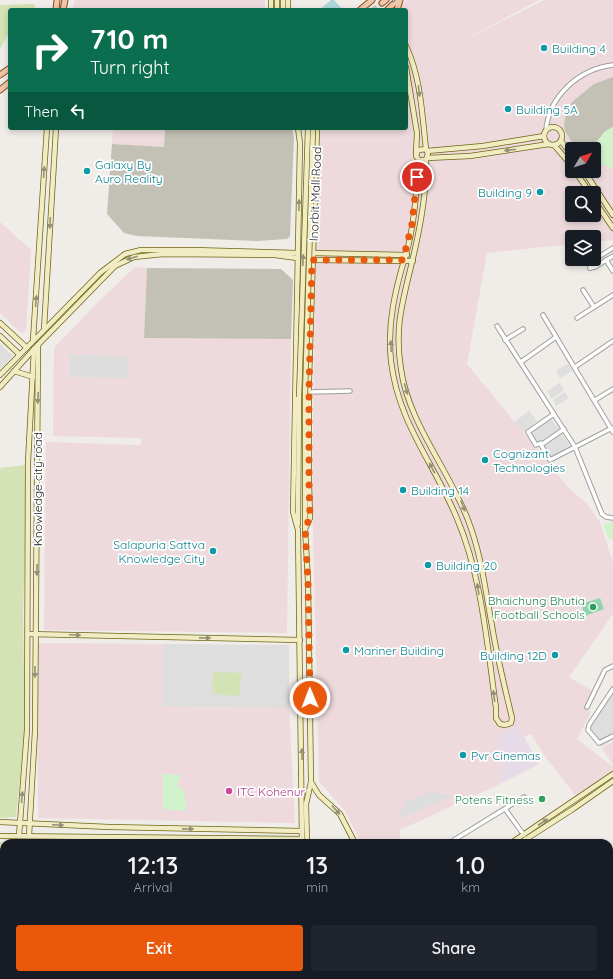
<!DOCTYPE html>
<html lang="en">
<head>
<meta charset="utf-8">
<style>
  body { margin:0; font-family:Quicksand,sans-serif; background:#20242c; color:#f1f3f6; height:100vh; display:flex; flex-direction:column; font-size:15px; white-space:nowrap }
  * { box-sizing:border-box; margin:0 }
  p { font-size:13px; color:#9ea1a6 }
  .icon { flex:none; width:22px; height:22px; fill:none; stroke:currentColor; stroke-width:2; stroke-linecap:round; stroke-linejoin:round }
  .map { position:relative; flex:1; overflow:hidden }
  .side { position:absolute; left:0px; top:839px; width:613px; height:140px; display:flex; flex-direction:column; background:#171b24; border-radius:12px 12px 0 0; box-shadow:0 2px 6px #0003 }
  .side>* { flex:none }
  .guide { position:absolute; left:8px; top:8px; width:400px; height:122px; border-radius:4px; box-shadow:0 2px 6px #0003; background:#0b6e4f; color:#fff; overflow:hidden }
  .needle { width:26px; rotate:51deg }
  .controls { position:absolute; left:565px; top:142px; display:grid; gap:8px }
  .controls a { display:grid; place-items:center; width:36px; height:36px; border-radius:4px; background:#171b24; box-shadow:0 2px 6px #0003; font-size:20px }
  .pin { position:absolute; display:grid; place-items:center; width:34px; height:34px; color:#fff; margin:-17px; border:2px solid #fff; border-radius:50%; box-shadow:0 1px 4px #0007 }
  .me { position:absolute; width:44px; margin:-22px; rotate:359deg; stroke-linejoin:round; filter:drop-shadow(0 0 3px #0008) }
  .turn { display:flex; align-items:center; gap:14px; height:84px; padding:0 16px; font-size:18px }
  .turn .icon { width:52px; height:52px; stroke-width:2.5 }
  .turn b { display:block; font-size:28px; line-height:34px }
  .then { display:flex; align-items:center; height:38px; padding:0 16px; background:#0003; gap:8px; font-size:15px }
  .eta { display:flex; justify-content:space-evenly; align-items:center; height:68px; text-align:center }
  .eta b { font-size:24px; font-weight:600; line-height:28px }
  .action { display:flex; gap:8px; margin-top:auto; padding:8px 16px }
  .action a { flex:1; height:46px; border-radius:4px; background:#ea580c; color:#fff; font-size:16px; font-weight:600; line-height:46px; text-align:center }
  .action a+a { background:#20242c; color:#f1f3f6 }
  .map>svg:first-child { display:block }
</style>
</head>
<body>
<div class="map">
<svg width="613" height="979" viewBox="0 0 613 979">
  <rect width="100%" height="100%" fill="#f0ece8"/>
  <g fill="#dedede">
    <path d="M0 344 13 356 0 370Z"/>
    <path d="M568 364 572 371 560 378 556 371Z"/>
    <path d="M560 383 564 390 552 399 547 391Z"/>
    <path d="M565 392 569 398 556 406 553 400Z"/>
    <path d="M529 411 537 421 522 433 514 422Z"/>
    <path d="M550 418 560 430 536 446 528 435Z"/>
    <path d="M561 432 571 448 548 459 540 446Z"/>
    <path d="M163 644 289 645V708L162 707Z"/>
    <path d="M613 692V740L601 747 585 728Z"/>
  </g>
  <g fill="#eedadd" fill-rule="evenodd">
    <path d="M75 0H265V10H72Z"/>
    <path d="M407 0H539L455 45 544 0H613V240L594 242V237H572V244L487 253 467 364 568 487 588 505 600 522 613 563V614L569 677 593 691 584 707 591 712 577 739 613 767V770L576 796 544 755 531 734 498 744 502 783 400 830V843H361L345 811 319 781 312 489 317 172 320 128H406V10H395ZM572 149H594V171H572ZM572 193H594V215H572Z"/>
    <path d="M113 128H165L164 147 112 144Z"/>
    <path d="M0 222 31 250 26 330 23 333H21L0 313Z"/>
    <path d="M135 267 147 268 144 338 291 339 287 633 44 630 46 442 141 445V438L53 436 54 348 98 302Z"/>
    <path d="M37 643 163 644 162 707 289 708 295 823 38 818Z"/>
    <path d="M613 742V765L602 748Z"/>
  </g>
  <path fill="#e8dbe8" d="M518 725 539 764 502 783 498 741 503 734Z"/>
  <g fill="#c3c1b5">
    <path d="M613 77V127L604 132 596 144 589 149H576L565 131 564 124 567 109 572 102 594 84Z"/>
    <path d="M165 128H292L294 137 290 236 287 239 257 241 137 236 124 233 107 214 112 144 164 147Z"/>
    <path d="M147 268 281 269 293 280 291 339 144 338Z"/>
  </g>
  <g fill="#d4e3b5">
    <path d="M34 4 36 10H10V35L7 36 0 49V5Z"/>
    <path d="M25 465 26 515 23 615 25 728 16 817 0 818V468Z"/>
    <path d="M213 672 241 673 240 696 212 694Z"/>
    <path d="M0 842 49 843H4V975H279L280 979H0Z"/>
  </g>
  <g fill="#d0f3cc">
    <path d="M613 127V167L611 169 608 166 601 165 594 169V149H589C599 141 601 133 613 127Z"/>
    <path d="M613 521V540L608 538 603 525Z"/>
    <path d="M163 774 181 775 177 787 183 789 186 800V811L163 809Z"/>
  </g>
  <path fill="#90d5ad" d="M600 598 604 609 585 616 581 604Z"/>
  <g fill="#ddd">
    <path d="M70 354 128 357V378L70 377Z"/>
    <path d="M431 792 453 796 399 819V815L407 801Z"/>
  </g>
  <g fill="#aed6d8">
    <path d="M331 0H334L343 10H319Z"/>
    <path d="M609 845 613 848V979H408L410 975H609Z"/>
  </g>
  <g fill="none" stroke-linecap="round" stroke-linejoin="round">
    <path stroke="#c7c3c0" stroke-width="5" stroke-dasharray="5 2.5" stroke-linecap="butt" d="M373 10 382 3"/>
    <g stroke="#9e9e9e" stroke-width="5.5">
      <g id="street">
        <path d="M546 130C549 96 579 69 613 65"/>
        <path d="M606 260 613 271"/>
        <path d="M590 268 592 261 613 248"/>
        <path d="M590 268 595 267 613 256"/>
        <path d="M583 290 594 307"/>
        <path d="M543 315 613 432"/>
        <path d="M577 318 613 295"/>
        <path d="M497 326 575 447 602 514 606 517 613 518"/>
        <path d="M505 340 523 329"/>
        <path d="M521 362 556 337"/>
        <path d="M575 367 613 341"/>
        <path d="M309 392 350 391"/>
        <path d="M595 400 613 389"/>
        <path d="M564 429 541 445 550 460 612 428"/>
        <path d="M541 443 536 445 528 432 554 414"/>
        <path d="M613 689 589 725 588 730 599 743 613 736"/>
        <path d="M587 707 605 670 613 666"/>
        <path d="M505 809 524 835"/>
        <path d="M449 843 524 797"/>
      </g>
    </g>
    <g stroke="#6c6513" stroke-width="6">
      <g id="secondary">
        <path d="M277 0V10"/>
        <path d="M283 0V10"/>
        <path d="M271 10V0"/>
        <path d="M288 10V0"/>
        <path d="M406 46C421 78 422 114 426 149L428 153 426 160H419L416 156 418 150 426 149"/>
        <path d="M406 67 417 133 416 153"/>
        <circle cx="553" cy="136" r="9"/>
        <path d="M298 128 300 143 293 512 298 530 302 843"/>
        <path d="M561 141 572 155"/>
        <path d="M554 145 572 166"/>
        <path d="M427 151 483 146 544 136"/>
        <path d="M427 158 470 156 549 144"/>
        <path d="M418 159C417 190 415 224 406 254 395 290 387 324 391 361 398 422 433 462 456 516 482 576 487 644 496 708V718L500 724 505 725 511 723 512 718C505 688 497 657 492 626 485 589 482 557 468 520 449 470 408 422 401 369 394 327 403 301 412 262 420 229 427 193 426 160"/>
        <path d="M575 171 590 193"/>
        <path d="M584 171 613 215"/>
        <path d="M594 200 613 228"/>
        <path d="M313 253 407 255"/>
        <path d="M312 260 413 261"/>
        <path d="M0 323 26 347"/>
        <path d="M44 329 56 128"/>
        <path d="M0 336 19 354"/>
        <path d="M33 340 47 128"/>
        <path d="M14 371 33 377"/>
        <path d="M0 375 100 273 125 254 141 250H193L297 253"/>
        <path d="M0 387 34 349 115 266 134 257 163 254 275 255 297 258"/>
        <path d="M305 397V528L308 581 311 782 319 795 340 814 355 843"/>
        <path d="M298 524 299 397"/>
        <path d="M306 527 310 518 309 483V381L317 128"/>
        <path d="M28 634 300 640"/>
        <path d="M0 822 109 827 302 831"/>
        <path d="M0 836 302 839"/>
        <path d="M19 836 27 730 28 462 34 349"/>
        <path d="M29 836 35 731 38 345"/>
        <path d="M307 843 306 804 311 782"/>
        <path d="M511 843 613 774"/>
        <path d="M520 843 573 809 613 781"/>
        <path d="M289 975 290 979"/>
        <path d="M293 975 295 979"/>
        <path d="M302 975 304 979"/>
        <path d="M333 979 334 975"/>
        <path d="M378 979 381 975"/>
        <path d="M395 979 398 975"/>
      </g>
    </g>
    <g stroke="#8a4c13" stroke-width="7">
      <g id="primary">
        <path d="M382 3 386 0"/>
        <path d="M388 9 398 0"/>
        <path d="M56 10 57 0"/>
        <path d="M63 10 65 0"/>
        <path d="M360 10 372 0"/>
        <path d="M397 10 400 0"/>
        <path d="M0 75 10 68"/>
        <path d="M0 90 10 82"/>
      </g>
    </g>
    <use href="#street" stroke="#fff" stroke-width="3.5"/>
    <use href="#secondary" stroke="#f2ecc4" stroke-width="4.5"/>
    <use href="#primary" stroke="#f1c6ac" stroke-width="5"/>
    <g stroke="#6f6f6f" stroke-width="2.5">
      <path id="rail" d="M393 1 394 0"/>
    </g>
    <use href="#rail" stroke="#fff" stroke-width="1" stroke-dasharray="3" stroke-linecap="butt"/>
    <g stroke="#6c6513" stroke-width="6" stroke-linecap="butt">
      <g id="secondary-bridge">
        <path d="M299 397 308 128"/>
        <path d="M305 397 313 128"/>
      </g>
    </g>
    <use href="#secondary-bridge" stroke="#f2ecc4" stroke-width="4.5"/>
  </g>
  <defs><path id="oneway-solid" d="M-6-.8H1V-3.2L6.5 0L1 3.2V.8H-6Z"/></defs>
  <g fill="#94917b">
    <use href="#oneway-solid" transform="translate(419 91) rotate(83)"/>
    <use href="#oneway-solid" transform="translate(510 150) rotate(173)"/>
    <use href="#oneway-solid" transform="translate(44 172) rotate(-86)"/>
    <use href="#oneway-solid" transform="translate(299 205) rotate(-89)"/>
    <use href="#oneway-solid" transform="translate(50 223) rotate(93)"/>
    <use href="#oneway-solid" transform="translate(132 258) rotate(163)"/>
    <use href="#oneway-solid" transform="translate(303 260) rotate(-88)"/>
    <use href="#oneway-solid" transform="translate(36 301) rotate(-86)"/>
    <use href="#oneway-solid" transform="translate(391 346) rotate(-92)"/>
    <use href="#oneway-solid" transform="translate(406 389) rotate(74)"/>
    <use href="#oneway-solid" transform="translate(38 398) rotate(92)"/>
    <use href="#oneway-solid" transform="translate(432 468) rotate(-119)"/>
    <use href="#oneway-solid" transform="translate(463 506) rotate(69)"/>
    <use href="#oneway-solid" transform="translate(37 570) rotate(91)"/>
    <use href="#oneway-solid" transform="translate(478 589) rotate(-100)"/>
    <use href="#oneway-solid" transform="translate(75 635) rotate(2)"/>
    <use href="#oneway-solid" transform="translate(205 638) rotate(1)"/>
    <use href="#oneway-solid" transform="translate(35 672) rotate(91)"/>
    <use href="#oneway-solid" transform="translate(494 696) rotate(-98)"/>
    <use href="#oneway-solid" transform="translate(302 754) rotate(-91)"/>
    <use href="#oneway-solid" transform="translate(22 797) rotate(-85)"/>
    <use href="#oneway-solid" transform="translate(336 810) rotate(47)"/>
    <use href="#oneway-solid" transform="translate(543 822) rotate(-33)"/>
    <use href="#oneway-solid" transform="translate(58 825) rotate(3)"/>
    <use href="#oneway-solid" transform="translate(188 829) rotate(1)"/>
  </g>
  <g fill="none" stroke-linecap="round" stroke-linejoin="round">
    <path stroke="#ea580c" stroke-width="7" stroke-dasharray="0 12.6" d="M310 698 308 581 305 528 310 518 309 482V392L312 260H403L412 224 417 177"/>
  </g>
  <g fill="#0f9aa8" stroke="#fff" stroke-width="1.5">
    <circle cx="544" cy="48" r="4"/>
    <circle cx="508" cy="109" r="4"/>
    <circle cx="87" cy="171" r="4"/>
    <circle cx="540" cy="192" r="4"/>
    <circle cx="485" cy="460" r="4"/>
    <circle cx="403" cy="490" r="4"/>
    <circle cx="213" cy="551" r="4"/>
    <circle cx="428" cy="565" r="4"/>
    <circle cx="346" cy="650" r="4"/>
    <circle cx="555" cy="655" r="4"/>
    <circle cx="463" cy="755" r="4"/>
  </g>
  <g fill="#2e9e5b" stroke="#fff" stroke-width="1.5">
    <circle cx="593" cy="607" r="4"/>
    <circle cx="542" cy="799" r="4"/>
  </g>
  <circle fill="#d1479c" stroke="#fff" stroke-width="1.5" cx="229" cy="791" r="4"/>
  <g text-anchor="middle" dominant-baseline="central" stroke-width="3.5" stroke-linejoin="round" paint-order="stroke">
    <g font-size="12" fill="#0d838f" stroke="#fff" text-anchor="start">
      <text x="552" y="48">Building 4</text>
      <text x="516" y="109">Building 5A</text>
      <text x="95" y="164">Galaxy By<tspan x="95" dy="14">Auro Reality</tspan></text>
      <text x="532" y="192" text-anchor="end">Building 9</text>
      <text x="493" y="453">Cognizant<tspan x="493" dy="14">Technologies</tspan></text>
      <text x="411" y="490">Building 14</text>
      <text x="205" y="544" text-anchor="end">Salapuria Sattva<tspan x="205" dy="14">Knowledge City</tspan></text>
      <text x="436" y="565">Building 20</text>
      <text x="354" y="650">Mariner Building</text>
      <text x="547" y="655" text-anchor="end">Building 12D</text>
      <text x="471" y="755">Pvr Cinemas</text>
    </g>
    <g font-size="12" fill="#212121" stroke="#fff">
      <text transform="translate(315 194) rotate(-88)">Inorbit Mall Road</text>
      <text transform="translate(37 489) rotate(-90)">Knowledge city road</text>
    </g>
    <g font-size="12" fill="#27864d" stroke="#fff" text-anchor="end">
      <text x="585" y="600">Bhaichung Bhutia<tspan x="585" dy="14">Football Schools</tspan></text>
      <text x="534" y="799">Potens Fitness</text>
    </g>
    <g font-size="12" fill="#b23c85" stroke="#fff" text-anchor="start">
      <text x="237" y="791">ITC Kohenur</text>
    </g>
  </g>
</svg>
<div class="controls">
<a><svg class="needle" viewBox="-14 -14 28 28"><path d="M0-13l5 13h-10z" fill="#e53935"/><path d="M0 13l5-13h-10z" fill="#9ea1a6"/></svg></a>
<a><svg class="icon" aria-label="search" viewBox="0 0 24 24"><circle cx="10" cy="10" r="6"/><path d="M15 15l6 6"/></svg></a>
<a><svg class="icon" aria-label="layers" viewBox="0 0 24 24"><path d="M12 4l9 5-9 5-9-5zM3 14l9 5 9-5"/></svg></a>
</div>
<div class="pin" style="left:417px;top:177px;background:#d93025"><svg class="icon" aria-label="arrive" viewBox="0 0 24 24"><path d="M6 21V4h12l-3 4 3 4H6"/></svg></div>
<svg class="me" style="left:310px;top:698px" viewBox="-20 -20 40 40"><circle r="17" fill="#ea580c" stroke="#fff" stroke-width="3"/><path d="M0-11L8 9 0 5-8 9z" fill="#fff"/></svg>
<div class="guide">
<div class="turn"><svg class="icon" aria-label="right" viewBox="0 0 24 24"><path d="M7 20v-9h11M14 6l5 5-5 5"/></svg><div><b>710 m</b>Turn right</div></div>
<div class="then">Then<svg class="icon" aria-label="left" viewBox="0 0 24 24"><path d="M17 20v-9H6M10 6l-5 5 5 5"/></svg></div>
</div>
<section class="side">
<div class="eta">
<div><b>12:13</b><p>Arrival</p></div>
<div><b>13</b><p>min</p></div>
<div><b>1.0</b><p>km</p></div>
</div>
<div class="action"><a>Exit</a><a>Share</a></div>
</section>
</div>
</body>
</html>
